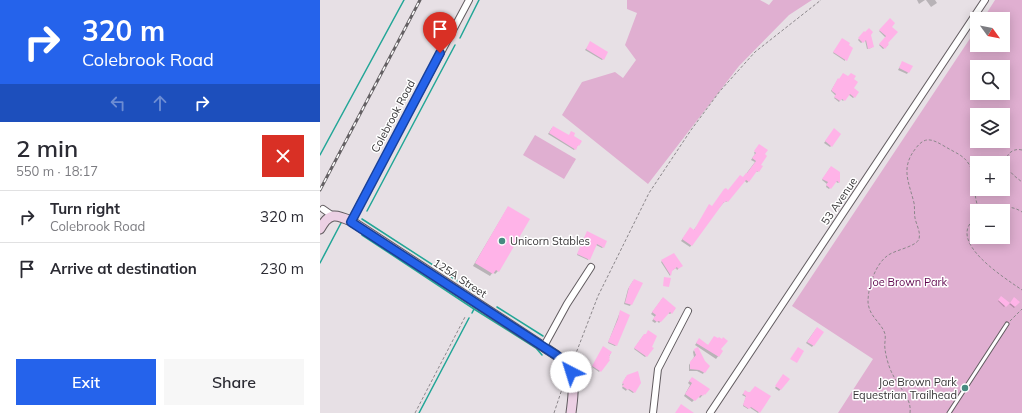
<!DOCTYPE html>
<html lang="en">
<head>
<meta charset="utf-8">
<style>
  body { margin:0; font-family:Mulish,sans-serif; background:#f7f7f7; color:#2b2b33; height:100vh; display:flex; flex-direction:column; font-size:15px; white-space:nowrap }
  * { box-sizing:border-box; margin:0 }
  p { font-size:13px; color:#7c7c81 }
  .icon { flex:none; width:22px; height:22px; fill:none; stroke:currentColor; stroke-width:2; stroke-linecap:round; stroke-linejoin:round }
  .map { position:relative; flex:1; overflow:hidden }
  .sheet { display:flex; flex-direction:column; background:#fff; width:320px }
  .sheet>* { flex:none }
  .guide { background:#2563eb; color:#fff; overflow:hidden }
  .needle { width:26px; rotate:123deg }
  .buttons { position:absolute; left:650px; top:12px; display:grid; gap:8px }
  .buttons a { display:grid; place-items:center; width:40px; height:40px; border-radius:0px; background:#fff; box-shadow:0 2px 10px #0003; font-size:20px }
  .pin { position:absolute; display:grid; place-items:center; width:34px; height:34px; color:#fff; margin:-41px -17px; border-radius:50% 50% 50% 0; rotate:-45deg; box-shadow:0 0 4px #0007 }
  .pin .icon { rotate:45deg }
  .me { position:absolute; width:44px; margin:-22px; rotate:320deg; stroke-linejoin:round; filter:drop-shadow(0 0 3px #0008) }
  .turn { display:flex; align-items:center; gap:14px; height:84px; padding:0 16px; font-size:18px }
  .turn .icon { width:52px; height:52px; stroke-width:2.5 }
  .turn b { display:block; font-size:28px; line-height:34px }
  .lanes { display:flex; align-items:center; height:38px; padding:0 16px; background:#0003; justify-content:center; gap:20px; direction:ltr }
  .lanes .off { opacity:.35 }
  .round { display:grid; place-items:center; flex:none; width:42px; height:42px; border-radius:0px; background:#f7f7f7 }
  .summary { display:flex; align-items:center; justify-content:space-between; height:68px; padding:0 16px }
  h1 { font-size:24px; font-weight:600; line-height:30px }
  .button { display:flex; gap:8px; margin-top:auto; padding:8px 16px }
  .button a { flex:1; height:46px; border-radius:0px; background:#2563eb; color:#fff; font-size:16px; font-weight:600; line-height:46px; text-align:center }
  .button a+a { background:#f7f7f7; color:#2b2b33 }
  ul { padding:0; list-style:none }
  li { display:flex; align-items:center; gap:12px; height:52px; padding:0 16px; border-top:1px solid #e1e1e2 }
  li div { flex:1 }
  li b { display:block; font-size:15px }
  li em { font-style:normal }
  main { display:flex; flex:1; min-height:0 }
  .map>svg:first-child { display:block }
</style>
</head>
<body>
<main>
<section class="sheet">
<div class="guide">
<div class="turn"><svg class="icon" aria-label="right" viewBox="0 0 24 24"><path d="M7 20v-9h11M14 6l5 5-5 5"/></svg><div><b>320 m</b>Colebrook Road</div></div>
<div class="lanes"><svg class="icon off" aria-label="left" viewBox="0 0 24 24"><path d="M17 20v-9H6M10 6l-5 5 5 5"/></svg><svg class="icon off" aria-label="ahead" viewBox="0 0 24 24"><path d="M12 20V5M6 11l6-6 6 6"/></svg><svg class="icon" aria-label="right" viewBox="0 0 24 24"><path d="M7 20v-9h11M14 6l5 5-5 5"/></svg></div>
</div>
<div class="summary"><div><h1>2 min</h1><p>550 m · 18:17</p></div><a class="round" style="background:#d93025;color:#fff"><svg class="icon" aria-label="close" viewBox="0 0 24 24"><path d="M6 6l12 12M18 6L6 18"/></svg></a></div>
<ul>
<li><svg class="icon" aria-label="right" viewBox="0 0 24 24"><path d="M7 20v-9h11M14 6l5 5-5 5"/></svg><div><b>Turn right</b><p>Colebrook Road</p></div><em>320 m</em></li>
<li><svg class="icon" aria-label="arrive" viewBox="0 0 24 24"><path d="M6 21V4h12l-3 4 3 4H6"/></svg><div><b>Arrive at destination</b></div><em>230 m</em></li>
</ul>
<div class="button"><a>Exit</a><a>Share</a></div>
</section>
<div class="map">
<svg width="702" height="413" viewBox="0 0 702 413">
  <rect width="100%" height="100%" fill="#e7e0e5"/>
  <g fill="#e0afd1" fill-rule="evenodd">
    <path d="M307 0H440L449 5 453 0H492L469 15 419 66 328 184 242 115 262 82 295 72 303 78 316 60 305 45 317 13 307 9Z"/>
    <path d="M675 0H702V413H518L553 359 472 306 657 28V45H683V19H663ZM657 67H683V93H657ZM657 115H683V141H657ZM657 163H683V189H657ZM657 211H683V237H657Z"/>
    <path d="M215 135 256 159 244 179 203 155Z"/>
  </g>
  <g fill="#0003">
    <path d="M597 0H605L599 4Z"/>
    <path d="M606 0H615L617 3 611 7Z"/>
    <path d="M570 20 571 27 566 43 568 45 563 49 559 45 566 38 559 31Z"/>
    <path d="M544 32 549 35 552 47 551 48 547 49 545 40 541 43 538 40Z"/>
    <path d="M522 40 527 46 525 61 513 53Z"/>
    <path d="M270 44 283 59 282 60 265 50Z"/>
    <path d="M582 63 591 67 587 74 578 70Z"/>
    <path d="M518 79 532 88 534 97 533 98 528 94 523 101 521 99 519 102 514 98 516 96 511 91Z"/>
    <path d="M232 128 249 136H252L261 141 254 150 228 134Z"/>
    <path d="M513 131 511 146 510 147 504 143Z"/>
    <path d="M438 147 440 165 438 171 437 172 436 171 427 183 424 180 407 201 406 202 405 201 391 217 370 247 361 241 369 230 373 231 392 207 423 178 435 162 431 160 435 154 434 153Z"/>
    <path d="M510 168 519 174V182L518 183 515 181 509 189 506 187 507 184 502 180Z"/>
    <path d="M188 207 178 271 175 274 173 272 170 276 153 266Z"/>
    <path d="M267 233 283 247 282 248 276 245 268 260 257 255Z"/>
    <path d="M342 261 360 267 357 270 356 268 351 271 350 276 341 262Z"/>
    <path d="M313 281 321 283 310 306 304 304 308 289Z"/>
    <path d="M681 297 690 304 694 298 699 302 694 308 688 303 684 307 678 301Z"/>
    <path d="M342 299 355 309 350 314 348 313 339 323 337 321 335 323 332 321 335 317 331 314Z"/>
    <path d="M300 312 296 345 295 346 288 343Z"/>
    <path d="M496 329 502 332 492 347 486 343Z"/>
    <path d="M323 336 326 356 325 357 314 349Z"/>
    <path d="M378 341 400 350 402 351 396 359 375 345Z"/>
    <path d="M283 349 291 353 279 372 272 367Z"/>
    <path d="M374 350 384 372 383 374 377 371H369V365L374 357 373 352Z"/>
    <path d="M306 377 314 392 313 393 307 389 306 391 302 388 303 386 302 385Z"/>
    <path d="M462 377 469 379 459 391 455 388Z"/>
    <path d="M370 380 388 389 380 398 378 396 372 402 364 396 370 385 368 383Z"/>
    <path d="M424 393 439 412 438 413 429 407 428 409 423 406 426 397 422 395Z"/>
  </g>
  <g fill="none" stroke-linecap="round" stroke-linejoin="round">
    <g stroke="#22a697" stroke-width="1.5">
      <path d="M140 38 159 0"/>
      <path d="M0 155 84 0"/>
      <path d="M47 211 135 45"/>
      <path d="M42 219 164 298"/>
      <path d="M42 235 154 309 216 348 222 355"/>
      <path d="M0 263 21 223"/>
      <path d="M177 307 223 336"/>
      <path d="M152 313 154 309"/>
      <path d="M99 413 149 318"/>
    </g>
  </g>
  <g fill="#ffb3e8">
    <path d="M570 18 575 23 572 27 578 32 568 43 569 44 565 49 559 44 566 36 559 30Z"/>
    <path d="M549 28 553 32 551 35 554 47 548 49 546 40 543 43 538 38 544 31 545 32Z"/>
    <path d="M522 38 530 43 529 45 533 48 527 61 513 52Z"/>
    <path d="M270 41 288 52 284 60 266 49Z"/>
    <path d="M582 61 593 66 589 73 579 68Z"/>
    <path d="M523 73 528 76 531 73 536 76 534 79 538 82 534 88 539 92 535 98 530 94 525 101 522 99 520 101 514 97 516 94 512 91V89L518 78 519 79Z"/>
    <path d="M233 126 249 135 251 131 255 133 254 136 262 141 259 146 258 145 256 150 229 133Z"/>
    <path d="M514 128 521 134 512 147 505 141Z"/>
    <path d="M439 144 448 150 445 154 447 156 441 165 443 166 439 172 437 171 429 182 426 180 408 202 406 201 404 203V202L372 246 362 239 370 227 374 230 389 204 392 206 404 189 406 188 408 190 420 175 423 177 426 173H427L436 161 432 158 436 153 434 151Z"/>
    <path d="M511 166 520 172V183L517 181 511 189 506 185 508 182 502 179Z"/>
    <path d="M188 206 210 219 179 272 176 270 173 274 155 263Z"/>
    <path d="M267 231 287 241 284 248 277 244 270 260 257 254Z"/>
    <path d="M354 253 363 266 358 269 357 267 352 271 351 276 341 260Z"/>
    <path d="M344 277 351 278 349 287 343 286Z"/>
    <path d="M314 279 323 283 312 305 305 303 309 287Z"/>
    <path d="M681 296 690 303 694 297 700 302 695 307 690 303 686 307 678 300Z"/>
    <path d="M343 297 356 308 352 314 350 312 341 322 338 321 337 322 333 319 336 315 332 312Z"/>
    <path d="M300 310 310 315 297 346 288 342 298 319Z"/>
    <path d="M497 327 504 332 494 346 487 342Z"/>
    <path d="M328 330 337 336 332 347 334 348 327 357 314 348 324 334H326Z"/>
    <path d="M394 336 398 338 399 337 402 339 403 337 408 341 401 349 403 351 399 357 376 343 379 338 388 345Z"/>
    <path d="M283 346 292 352 289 356 290 357 289 359 290 360 281 372 280 371 272 366Z"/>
    <path d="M378 347 385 361 390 366 385 373 379 370 370 369V362L376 355 374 349Z"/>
    <path d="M478 347 484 351 477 363 470 359Z"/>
    <path d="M318 371 321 383 315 393 309 389 308 390 302 386 304 384 302 383 307 375Z"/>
    <path d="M463 374 470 379 461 390 455 386Z"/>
    <path d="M372 377 390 389 385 395 384 394 383 396 381 395 375 401 365 394 372 383 369 381Z"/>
    <path d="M435 386 451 396 440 413 431 407 429 409 423 405 426 396 423 394 425 390 428 392H430Z"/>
    <path d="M361 404 374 413H355Z"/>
  </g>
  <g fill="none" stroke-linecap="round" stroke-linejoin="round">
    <g stroke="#625c60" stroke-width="5">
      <path id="lane" d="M629 413 687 324"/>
    </g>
    <g stroke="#625c60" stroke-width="8">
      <g id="street">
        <path d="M3 209 13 216"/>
        <path d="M31 221 149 0"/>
        <path d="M224 346 247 304 271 267"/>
        <path d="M333 413 338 369 368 311"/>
        <path d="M390 413 665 0"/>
      </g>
    </g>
    <g stroke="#625c60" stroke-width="11">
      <path id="secondary" d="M0 229C9 212 16 214 31 221L236 355C258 372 254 388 251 413"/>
    </g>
    <g stroke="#8c878b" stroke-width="1" stroke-dasharray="3 2" stroke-linecap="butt">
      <path d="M702 150C691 147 682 158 688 168 691 174 697 178 702 182"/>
      <path d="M666 211 669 209"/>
      <path d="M657 217C623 240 685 278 702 290"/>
      <path d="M690 321 702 309"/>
      <path d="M253 361 278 296 329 193 371 130 400 91 435 52 501 0"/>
      <path d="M95 413 145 317"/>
      <path d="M234 413 245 380"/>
      <path d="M590 413C592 398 579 388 573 375 569 368 566 357 565 349 564 344 566 339 565 334 562 323 549 317 548 302 548 287 555 265 567 256 574 250 596 247 599 239 601 232 596 224 595 218 594 213 595 208 594 203 589 182 580 168 596 148 605 136 612 139 624 146 629 149 635 152 640 155 658 167 652 186 657 204L661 208C675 209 689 203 702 212"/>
    </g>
    <use href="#lane" stroke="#fff" stroke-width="3"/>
    <use href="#street" stroke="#fff" stroke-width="6"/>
    <use href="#secondary" stroke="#ecd0e4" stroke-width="9"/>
    <g stroke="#646063" stroke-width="3">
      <path id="rail" d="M0 190 100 0"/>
    </g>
    <use href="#rail" stroke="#fff" stroke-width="1.5" stroke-dasharray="4.5" stroke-linecap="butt"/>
  </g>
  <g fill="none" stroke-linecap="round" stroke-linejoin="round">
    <g stroke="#184099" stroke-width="10">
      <path id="route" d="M120 53 31 222 236 355C242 359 248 364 251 372"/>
    </g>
    <use href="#route" stroke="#2563eb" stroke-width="7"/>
  </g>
  <g fill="#468b81" stroke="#fff" stroke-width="1.5">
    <circle cx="182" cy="241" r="4"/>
    <circle cx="645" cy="388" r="4"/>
  </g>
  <g text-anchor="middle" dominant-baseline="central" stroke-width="3" stroke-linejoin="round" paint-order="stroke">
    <g font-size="11" fill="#383638" stroke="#fff">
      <text transform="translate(73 116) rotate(-62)">Colebrook Road</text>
      <text transform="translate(519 201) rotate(-56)">53 Avenue</text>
      <text transform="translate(140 278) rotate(33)">125A Street</text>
    </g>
    <g font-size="11" fill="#383638" stroke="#fff" text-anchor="start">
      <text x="190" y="241">Unicorn Stables</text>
      <text x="637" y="382" text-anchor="end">Joe Brown Park<tspan x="637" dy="13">Equestrian Trailhead</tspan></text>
    </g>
    <g font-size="11" fill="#60074f" stroke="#fff">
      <text x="588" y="282">Joe Brown Park</text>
    </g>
  </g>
</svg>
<div class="buttons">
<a><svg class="needle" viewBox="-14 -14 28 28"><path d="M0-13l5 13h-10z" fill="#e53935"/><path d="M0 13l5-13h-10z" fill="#7c7c81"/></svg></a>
<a><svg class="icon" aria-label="search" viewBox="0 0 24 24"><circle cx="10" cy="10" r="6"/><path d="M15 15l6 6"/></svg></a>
<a><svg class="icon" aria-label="layers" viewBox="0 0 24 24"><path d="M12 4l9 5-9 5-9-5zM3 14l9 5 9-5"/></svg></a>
<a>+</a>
<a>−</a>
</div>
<div class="pin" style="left:120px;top:53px;background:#d93025"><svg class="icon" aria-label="arrive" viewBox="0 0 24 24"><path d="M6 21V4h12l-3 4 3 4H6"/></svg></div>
<svg class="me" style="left:251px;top:372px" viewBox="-20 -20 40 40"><circle r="19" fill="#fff"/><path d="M0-13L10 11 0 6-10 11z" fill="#2563eb"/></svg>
</div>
</main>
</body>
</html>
